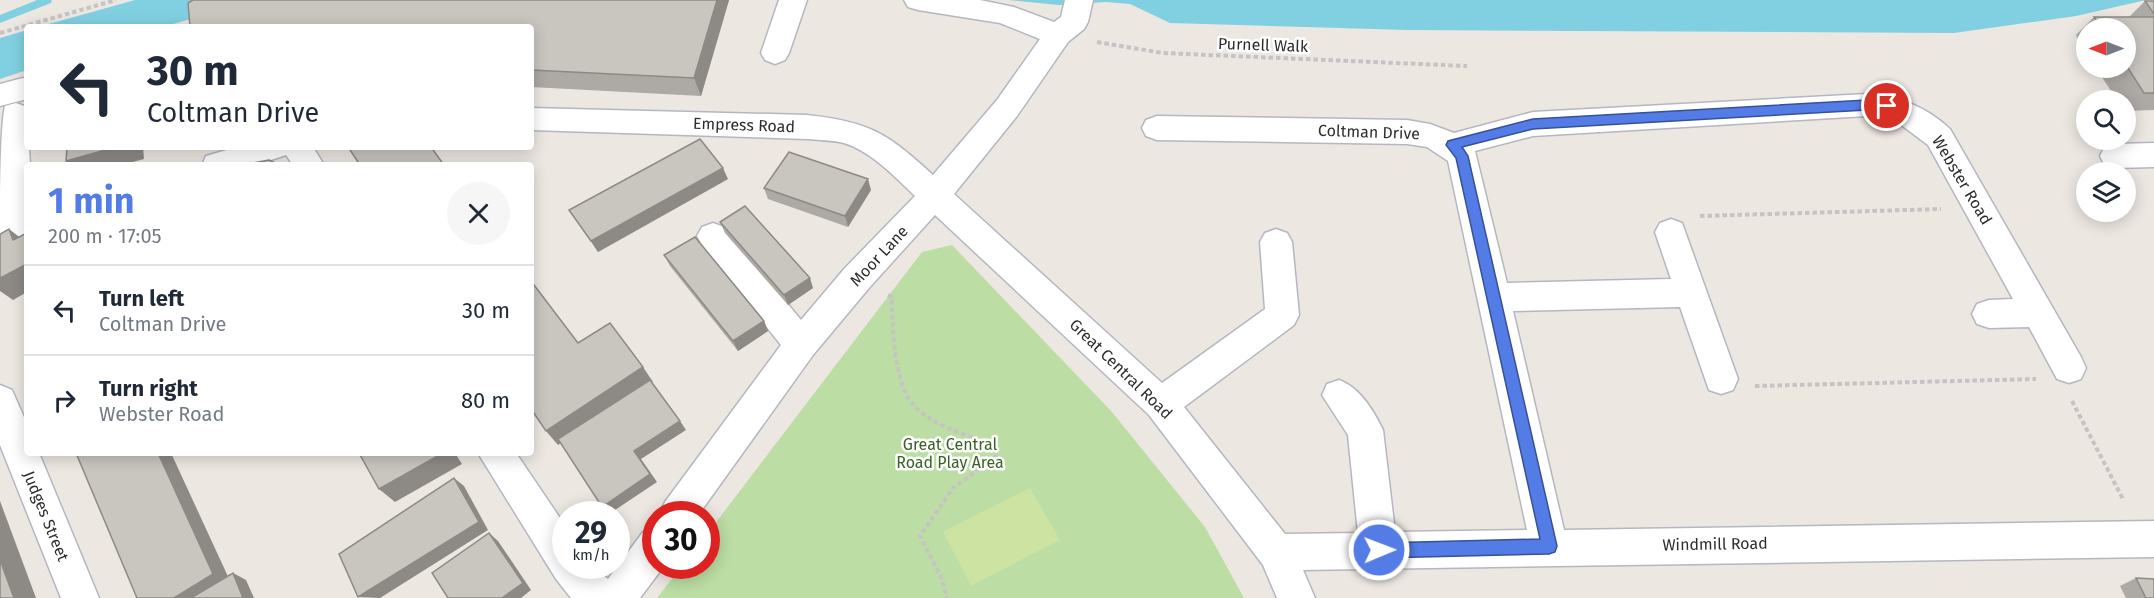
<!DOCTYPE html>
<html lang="en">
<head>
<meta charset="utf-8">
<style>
  body { margin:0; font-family:"Fira Sans",sans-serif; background:#f6f6f7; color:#1f2937; height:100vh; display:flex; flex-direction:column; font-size:22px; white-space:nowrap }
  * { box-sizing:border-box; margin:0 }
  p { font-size:20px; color:#747a83 }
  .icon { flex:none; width:33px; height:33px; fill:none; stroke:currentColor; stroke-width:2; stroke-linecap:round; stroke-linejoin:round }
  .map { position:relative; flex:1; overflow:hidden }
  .panel { position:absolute; left:24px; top:162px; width:510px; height:294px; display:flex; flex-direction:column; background:#fff; border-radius:6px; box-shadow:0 3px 15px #0003 }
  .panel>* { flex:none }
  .banner { position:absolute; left:24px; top:24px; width:510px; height:126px; border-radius:6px; box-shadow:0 3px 15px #0003; background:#fff; color:#1f2937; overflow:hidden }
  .needle { width:39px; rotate:270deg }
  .fabs { position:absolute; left:2076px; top:18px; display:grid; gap:12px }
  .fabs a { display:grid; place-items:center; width:60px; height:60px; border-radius:50%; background:#fff; box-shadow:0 3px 15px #0003; font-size:30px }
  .speed { position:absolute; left:552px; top:501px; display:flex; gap:12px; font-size:30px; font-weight:700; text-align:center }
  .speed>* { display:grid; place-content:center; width:78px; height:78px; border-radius:50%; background:#fff; box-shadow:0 3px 15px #0003; line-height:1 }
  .speed small { font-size:15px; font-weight:400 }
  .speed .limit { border:9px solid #d22; background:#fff; color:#111 }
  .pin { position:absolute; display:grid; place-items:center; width:51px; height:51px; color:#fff; margin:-26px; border:3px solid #fff; border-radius:50%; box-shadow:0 2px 6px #0007 }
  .me { position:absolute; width:66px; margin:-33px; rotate:89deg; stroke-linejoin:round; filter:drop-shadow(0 0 4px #0008) }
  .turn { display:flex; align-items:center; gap:21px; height:126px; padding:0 24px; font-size:27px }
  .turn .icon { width:78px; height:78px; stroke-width:2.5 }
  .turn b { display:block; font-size:42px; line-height:51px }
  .round { display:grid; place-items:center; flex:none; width:63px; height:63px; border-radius:32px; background:#f6f6f7 }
  .summary { display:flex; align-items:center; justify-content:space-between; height:102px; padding:0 24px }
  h1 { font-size:36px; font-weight:700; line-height:45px; color:#547ce7 }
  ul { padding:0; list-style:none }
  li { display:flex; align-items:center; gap:18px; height:90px; padding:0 24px; border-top:2px solid #e0e1e3 }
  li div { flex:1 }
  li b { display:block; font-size:22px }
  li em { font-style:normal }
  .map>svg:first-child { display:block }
</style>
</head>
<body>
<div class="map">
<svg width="2154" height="598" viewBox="0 0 2154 598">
  <rect width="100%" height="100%" fill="#ede7e1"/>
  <path fill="#bcdda4" d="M952 245 1112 412 1205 527 1244 598H657L682 566H706L707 534 922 252Z"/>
  <path fill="#cce3a1" d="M1030 488 1060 540 971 586 943 532Z"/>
  <g fill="#81d0e2">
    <path d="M135 0H256L163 27H38Z"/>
    <path d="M1009 0H2146L2076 16 1954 33 1406 30 1170 23 1130 4 1106 2 1059 5Z"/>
    <path d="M27 30V70L0 79V38Z"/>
  </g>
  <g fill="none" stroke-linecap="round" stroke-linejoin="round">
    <path fill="#81d0e2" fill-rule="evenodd" d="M37 0H52L51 3 0 23V15Z"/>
    <g stroke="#b4b7bf" stroke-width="3">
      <g id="minor">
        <path d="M779 0H807L789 53 785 60 775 64 765 60 761 53Z"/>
        <path d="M904 0H980L1014 7 1054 22 1061 17 1065 0H1093L1088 22 1084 29 1068 42 1017 116 954 194 1162 383 1265 309 1260 242 1265 233 1276 229 1287 233 1292 242 1299 315 1294 325 1184 407 1285 534 1358 533 1348 435 1322 395 1327 384 1339 380C1359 387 1374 411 1383 430L1395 532 1527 530 1448 161 1427 147 1407 144 1157 140 1146 136 1142 128 1146 120 1157 116 1407 120 1430 124 1454 133 1533 112 1867 94C1900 97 1925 106 1950 129L2081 357 2086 368 2081 379 2069 383 2057 379 2029 327 1989 328 1977 324 1972 314 1977 304 1989 300 2013 299 1928 145 1896 121 1867 116 1533 136 1475 151 1507 283 1671 279 1655 232 1660 223 1671 219 1682 223 1738 379 1733 390 1721 394 1709 390 1680 307 1513 311 1564 530 2154 521V557L1303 570 1315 598H1277L1263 565 1149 415 935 215 869 288 813 355 699 514H660L665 502 781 345 702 245 697 236 702 227 713 223 724 227 801 320 845 268 915 196C894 176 872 152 844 143 833 140 819 140 807 139L531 130V108L807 115C870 122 887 133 933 175L997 100 1040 39 1000 23 918 10 908 7Z"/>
        <path d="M23 78 27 79V99L0 106V84Z"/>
        <path d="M16 103 27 107 30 165H27V229L23 236 12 240 0 235C0 208 0 126 5 106Z"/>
        <path d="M2154 143V167L2115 168 2104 164 2100 156 2104 148 2115 144Z"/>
        <path d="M237 147H313L324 165H293L286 155 256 165H202L206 156Z"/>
        <path d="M0 385 12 390 27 424V453H39L99 598H61L0 445Z"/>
        <path d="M478 453H516L566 527V566H592L608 579 643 532 656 527V566H664L640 598H571L556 579Z"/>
      </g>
    </g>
    <g stroke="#c4c4c4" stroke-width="4" stroke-dasharray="4.5 3" stroke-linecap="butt">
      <path d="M0 33 116 0"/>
      <path d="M1097 42 1163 53 1467 66"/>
      <path d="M1700 216 1941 209"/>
      <path d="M888 295 892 297C892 324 894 380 911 402 930 426 967 435 994 445L997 456 953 488 920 536 941 577 947 598"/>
      <path d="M1755 386 2036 379"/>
      <path d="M2072 401 2124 501"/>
    </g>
    <use href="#minor" fill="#fff" fill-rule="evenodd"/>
  </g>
  <g fill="#ada9a4">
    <path d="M193 0H729L701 96 531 87V27Z"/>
    <path d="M2145 1H2154V110L2126 111V100H2117L2096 68H2126V28H2086V52L2076 35 2094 17H2129Z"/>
    <path d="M728 179 598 252 569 210Z"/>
    <path d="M764 188 871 190 848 227 768 199Z"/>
    <path d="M720 222 813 288 788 305 725 233Z"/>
    <path d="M664 255 764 321 768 331 738 351 670 266Z"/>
    <path d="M2136 578 2154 598H2126L2120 586Z"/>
  </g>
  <g fill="#8d8a86">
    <path d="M717 0H729L701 96 694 78Z"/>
    <path d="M116 147H143L144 159 121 165H71L66 161Z"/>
    <path d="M723 168 728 179 598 252 591 241Z"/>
    <path d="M868 179 871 190 848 227 845 216Z"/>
    <path d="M9 229 27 243 13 240Z"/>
    <path d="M27 264V292L13 300 0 291V278Z"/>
    <path d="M810 278 813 288 788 305 784 295Z"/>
    <path d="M764 321 768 331 738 351 733 341Z"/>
    <path d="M643 367 653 382 558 445 546 431Z"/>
    <path d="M680 421 686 430 641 459 657 482 609 514 602 507 634 451Z"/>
    <path d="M158 453H171L231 583 208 598H174Z"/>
    <path d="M443 453H455L462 464 395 502 379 489Z"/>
    <path d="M454 478 464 486 488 530 380 598 358 597Z"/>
    <path d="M0 501 36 598H14L0 560Z"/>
    <path d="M489 533 498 541 531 590 521 598H502Z"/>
    <path d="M233 573 246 580 254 598H243Z"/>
  </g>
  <g fill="#c9c5bf" stroke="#8d8a86" stroke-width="1.5">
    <path d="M193 0H717L694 78 531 70V27H190L188 3Z"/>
    <path d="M2145 1H2154V14Z"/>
    <path d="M2094 17H2154V93H2144L2126 65V28H2102Z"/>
    <path d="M127 25V27H118Z"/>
    <path d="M700 139 723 168 591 241 569 210Z"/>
    <path d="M67 147H116L66 161Z"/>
    <path d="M348 147H402L403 148 405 147H431L444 165H360Z"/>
    <path d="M789 152 868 179 845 216 764 188Z"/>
    <path d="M269 160 279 165H243Z"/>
    <path d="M745 206 810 278 784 295 720 222Z"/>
    <path d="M9 229 13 240 27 233V264L0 278V234Z"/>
    <path d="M695 237 764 321 733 341 664 255Z"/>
    <path d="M531 281 578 343 610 323 643 367 546 431 531 409Z"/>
    <path d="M650 380 680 421 634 451 650 474 602 507 558 439Z"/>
    <path d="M76 453H158L213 574 174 598H137Z"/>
    <path d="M359 453H443L379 489Z"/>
    <path d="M454 478 479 522 358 597 339 554Z"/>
    <path d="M489 533 523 583 502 598H448L432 573Z"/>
    <path d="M0 560 14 598H0Z"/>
    <path d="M233 573 243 598H191Z"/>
    <path d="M2136 578 2154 579V598H2146Z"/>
  </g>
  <path fill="#547ce7" stroke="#375196" stroke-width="1.5" d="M1867 100 1887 102 1893 106 1887 111 1867 110 1533 129 1462 147 1468 156 1557 546 1555 552 1549 554 1379 558 1373 556 1371 550 1373 545 1379 543 1540 539 1456 158 1446 145 1448 141 1533 119Z"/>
  <g text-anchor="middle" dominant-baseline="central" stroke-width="5" stroke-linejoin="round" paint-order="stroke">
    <g font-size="16" fill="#2d2d2d" stroke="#fff">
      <text transform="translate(1263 45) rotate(2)">Purnell Walk</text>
      <text transform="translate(744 125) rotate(2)">Empress Road</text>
      <text transform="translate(1369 132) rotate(2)">Coltman Drive</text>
      <text transform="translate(1962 180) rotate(59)">Webster Road</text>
      <text transform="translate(879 256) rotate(-47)">Moor Lane</text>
      <text transform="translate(1121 369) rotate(44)">Great Central Road</text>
      <text transform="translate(46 516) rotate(68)">Judges Street</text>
      <text transform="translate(1715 544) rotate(-1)">Windmill Road</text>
    </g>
    <g font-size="16" fill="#366323" stroke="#fff">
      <text x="950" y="444">Great Central<tspan x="950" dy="18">Road Play Area</tspan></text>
    </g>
  </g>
</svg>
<div class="fabs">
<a><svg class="needle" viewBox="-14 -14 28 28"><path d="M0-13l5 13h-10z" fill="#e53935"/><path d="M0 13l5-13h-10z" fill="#747a83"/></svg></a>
<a><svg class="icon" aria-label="search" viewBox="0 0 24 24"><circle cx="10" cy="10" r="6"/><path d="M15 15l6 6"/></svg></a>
<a><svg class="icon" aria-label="layers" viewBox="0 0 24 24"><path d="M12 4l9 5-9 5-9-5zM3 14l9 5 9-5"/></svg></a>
</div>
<div class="speed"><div>29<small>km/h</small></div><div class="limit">30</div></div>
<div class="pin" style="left:1887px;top:106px;background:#d93025"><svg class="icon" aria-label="arrive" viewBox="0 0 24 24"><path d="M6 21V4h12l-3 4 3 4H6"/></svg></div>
<svg class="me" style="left:1379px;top:550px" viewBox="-20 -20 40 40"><circle r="17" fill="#547ce7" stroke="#fff" stroke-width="3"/><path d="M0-11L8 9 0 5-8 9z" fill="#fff"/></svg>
<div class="banner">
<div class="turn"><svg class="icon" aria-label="left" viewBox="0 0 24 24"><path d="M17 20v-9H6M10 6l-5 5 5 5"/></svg><div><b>30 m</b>Coltman Drive</div></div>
</div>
<section class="panel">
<div class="summary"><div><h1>1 min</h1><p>200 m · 17:05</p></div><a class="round"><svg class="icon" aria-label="close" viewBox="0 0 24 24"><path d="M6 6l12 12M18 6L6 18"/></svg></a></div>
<ul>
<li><svg class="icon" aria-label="left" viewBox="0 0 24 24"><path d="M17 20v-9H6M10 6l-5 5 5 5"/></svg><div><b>Turn left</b><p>Coltman Drive</p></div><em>30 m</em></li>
<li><svg class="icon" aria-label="right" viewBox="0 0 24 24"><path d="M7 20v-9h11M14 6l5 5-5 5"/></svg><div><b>Turn right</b><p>Webster Road</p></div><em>80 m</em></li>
</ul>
</section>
</div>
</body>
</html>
